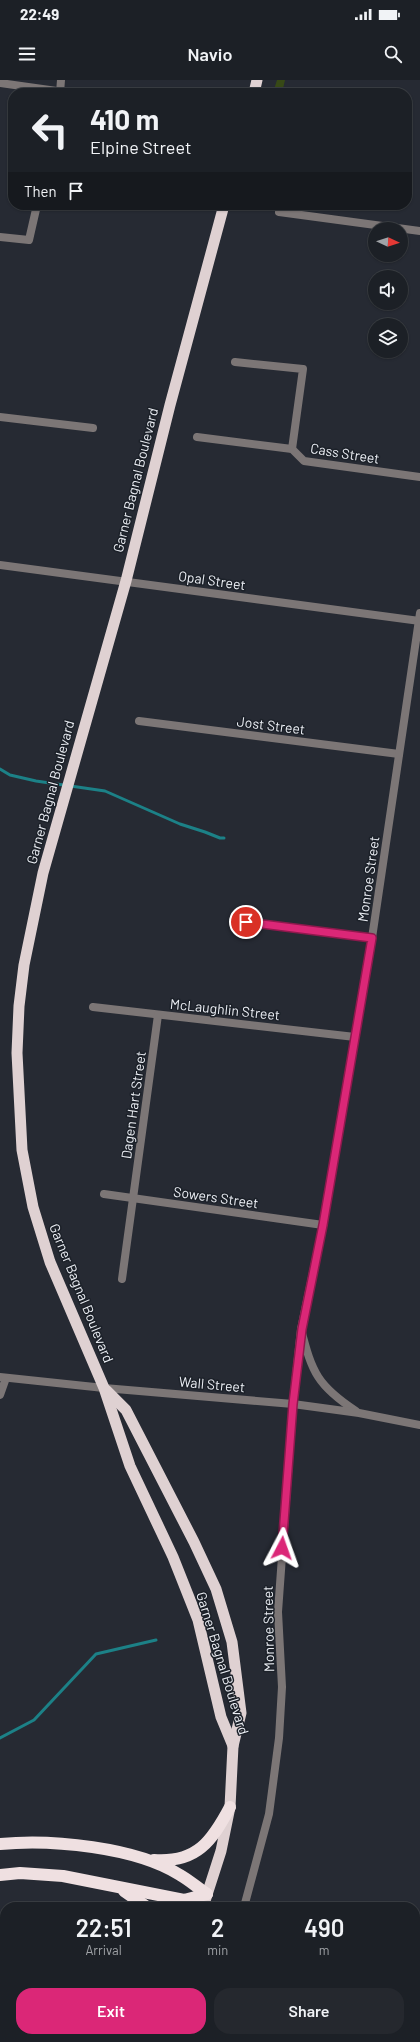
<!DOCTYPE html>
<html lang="en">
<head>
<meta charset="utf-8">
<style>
  body { margin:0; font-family:Barlow,sans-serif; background:#25282e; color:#f1f3f6; height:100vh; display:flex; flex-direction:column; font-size:15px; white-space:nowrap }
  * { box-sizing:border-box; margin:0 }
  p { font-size:13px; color:#a0a3a7 }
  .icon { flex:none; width:22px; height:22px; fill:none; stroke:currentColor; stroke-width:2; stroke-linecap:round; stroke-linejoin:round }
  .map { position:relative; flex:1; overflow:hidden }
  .sheet { position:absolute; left:0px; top:1822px; width:420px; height:140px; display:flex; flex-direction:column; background:#1c2026; border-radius:16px 16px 0 0; box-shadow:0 1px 3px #0004,0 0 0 1px #3a3e43 }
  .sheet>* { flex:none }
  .top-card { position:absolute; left:8px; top:8px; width:404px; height:122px; border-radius:16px; box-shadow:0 1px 3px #0004,0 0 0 1px #3a3e43; background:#1c2026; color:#f1f3f6; overflow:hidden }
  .needle { width:26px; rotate:94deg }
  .controls { position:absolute; left:368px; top:142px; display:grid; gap:8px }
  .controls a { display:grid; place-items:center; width:40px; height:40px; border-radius:50%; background:#1c2026; box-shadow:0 1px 3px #0004,0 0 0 1px #3a3e43; font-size:20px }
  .pin { position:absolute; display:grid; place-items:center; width:34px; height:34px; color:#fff; margin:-17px; border:2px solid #fff; border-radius:50%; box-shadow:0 1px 4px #0007 }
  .me { position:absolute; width:44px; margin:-22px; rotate:4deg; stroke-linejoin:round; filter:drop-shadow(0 0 3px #0008) }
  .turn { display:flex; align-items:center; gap:14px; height:84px; padding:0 16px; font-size:18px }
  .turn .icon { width:52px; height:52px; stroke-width:2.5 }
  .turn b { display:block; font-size:28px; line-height:34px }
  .then { display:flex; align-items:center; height:38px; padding:0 16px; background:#0003; gap:8px; font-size:15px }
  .eta { display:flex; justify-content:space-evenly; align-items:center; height:68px; text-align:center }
  .eta b { font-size:24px; font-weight:600; line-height:28px }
  .action { display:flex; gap:8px; margin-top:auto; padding:8px 16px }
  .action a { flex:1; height:46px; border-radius:16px; background:#db2777; color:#fff; font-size:16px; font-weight:600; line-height:46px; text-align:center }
  .action a+a { background:#25282e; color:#f1f3f6 }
  .status { display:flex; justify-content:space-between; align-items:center; height:28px; padding:0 20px; background:#1c2026; direction:ltr }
  .status svg { height:11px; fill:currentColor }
  header { display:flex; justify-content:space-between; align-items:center; height:52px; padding:0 16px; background:#1c2026; font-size:18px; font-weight:600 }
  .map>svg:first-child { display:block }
</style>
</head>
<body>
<div class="status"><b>22:49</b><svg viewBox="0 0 49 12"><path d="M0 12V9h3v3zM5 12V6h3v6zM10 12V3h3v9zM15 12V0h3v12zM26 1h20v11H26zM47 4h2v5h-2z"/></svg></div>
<header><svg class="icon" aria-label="menu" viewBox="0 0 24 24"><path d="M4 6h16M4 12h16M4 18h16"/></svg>Navio<svg class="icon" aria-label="search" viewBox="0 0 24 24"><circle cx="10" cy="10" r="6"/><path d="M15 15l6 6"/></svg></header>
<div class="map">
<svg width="420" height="1962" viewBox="0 0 420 1962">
  <rect width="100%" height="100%" fill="#262a33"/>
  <g fill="#374916">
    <path d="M277 0H285L282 13H273Z"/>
    <path d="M420 1853V1881L415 1898V1858L416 1854Z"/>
  </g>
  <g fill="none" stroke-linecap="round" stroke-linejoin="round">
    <g stroke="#1c8187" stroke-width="3">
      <path d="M0 689 10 695 36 701 105 711 180 744 205 752 220 758H224"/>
      <path d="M0 1658 34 1640 96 1574 156 1560"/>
    </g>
    <g stroke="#7c7676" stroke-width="8">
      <path d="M0 3 71 13"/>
      <path d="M60 13 61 0"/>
      <path d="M279 132 420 151"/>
      <path d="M0 157 29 160 37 125"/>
      <path d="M235 282 303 289 292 369"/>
      <path d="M0 337 93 348"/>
      <path d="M197 357 292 369 304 381 420 397"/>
      <path d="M0 485 420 541"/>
      <path d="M139 641 399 674"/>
      <path d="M246 842 372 858"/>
      <path d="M93 927 355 957"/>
      <path d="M104 1114 323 1145"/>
      <path d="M122 1199 158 935"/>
      <path d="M0 1297 104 1308"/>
      <path d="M0 1315 6 1298"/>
      <path d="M244 1827 269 1734 279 1658 282 1607 278 1532 293 1324 301 1249 323 1145 372 858 420 533"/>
    </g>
    <g stroke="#7c7676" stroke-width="8">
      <path d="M301 1249C312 1293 318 1306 356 1331"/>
      <path d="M104 1308 293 1324 359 1333 420 1345"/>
    </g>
    <g stroke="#dfd1d2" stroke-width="11">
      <path d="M254 13 257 0"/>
      <path d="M224 125 170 325 126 501 43 793 24 885 19 926 17 973 22 1070 33 1127 50 1182 104 1308 130 1386 173 1477 198 1540 221 1637 233 1666"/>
      <path d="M106 1310 126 1330 194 1462 216 1509 232 1562 241 1633 233 1666 230 1727 221 1771 203 1827"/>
      <path d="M152 1962 154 1957"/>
    </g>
    <g stroke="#efe0e1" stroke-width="12">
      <path d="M0 1764C51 1759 136 1767 180 1795 189 1800 198 1808 207 1814"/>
      <path d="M154 1780C197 1783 212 1761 230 1727"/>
      <path d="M0 1795 20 1793 63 1796 184 1820 207 1814"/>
      <path d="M124 1811 147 1827"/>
      <path d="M415 1950H420"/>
      <path d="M0 1958 75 1957"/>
    </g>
    <g stroke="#a4a7ae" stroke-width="3">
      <path d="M415 1927 420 1910"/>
      <path d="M405 1962 406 1957"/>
    </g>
  </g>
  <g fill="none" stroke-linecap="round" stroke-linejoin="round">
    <g stroke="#8e194d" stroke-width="10">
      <path id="route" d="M246 842 372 858 323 1145 302 1249 293 1324 282 1468"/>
    </g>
    <use href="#route" stroke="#db2777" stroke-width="7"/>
  </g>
  <g text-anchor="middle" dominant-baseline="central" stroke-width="3" stroke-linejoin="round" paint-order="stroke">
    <g font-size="14" fill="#eceff5" stroke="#1c2129">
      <text transform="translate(345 373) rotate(9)">Cass Street</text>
      <text transform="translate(135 400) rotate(-76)">Garner Bagnal Boulevard</text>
      <text transform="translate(212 500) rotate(8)">Opal Street</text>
      <text transform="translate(271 645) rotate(7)">Jost Street</text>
      <text transform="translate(50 712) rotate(-75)">Garner Bagnal Boulevard</text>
      <text transform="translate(368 799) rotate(-82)">Monroe Street</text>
      <text transform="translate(225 929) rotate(6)">McLaughlin Street</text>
      <text transform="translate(133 1025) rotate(-82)">Dagen Hart Street</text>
      <text transform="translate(216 1117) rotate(8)">Sowers Street</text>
      <text transform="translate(82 1213) rotate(68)">Garner Bagnal Boulevard</text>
      <text transform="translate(212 1304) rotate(5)">Wall Street</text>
      <text transform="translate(268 1549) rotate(-91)">Monroe Street</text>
      <text transform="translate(223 1583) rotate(73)">Garner Bagnal Boulevard</text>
    </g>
  </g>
</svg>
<div class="controls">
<a><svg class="needle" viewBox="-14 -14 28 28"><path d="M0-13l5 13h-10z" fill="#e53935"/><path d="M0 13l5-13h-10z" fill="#a0a3a7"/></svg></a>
<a><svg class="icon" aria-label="sound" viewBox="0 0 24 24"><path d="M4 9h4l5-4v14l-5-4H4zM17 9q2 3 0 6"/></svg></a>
<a><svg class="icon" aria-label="layers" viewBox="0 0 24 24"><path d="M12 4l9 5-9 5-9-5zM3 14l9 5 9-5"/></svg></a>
</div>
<div class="pin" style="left:246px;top:842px;background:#d93025"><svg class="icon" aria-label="arrive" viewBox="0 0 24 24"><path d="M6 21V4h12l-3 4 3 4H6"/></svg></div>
<svg class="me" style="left:282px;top:1468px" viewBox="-20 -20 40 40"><path d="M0-17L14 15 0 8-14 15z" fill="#db2777" stroke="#fff" stroke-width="4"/></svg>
<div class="top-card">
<div class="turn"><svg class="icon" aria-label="left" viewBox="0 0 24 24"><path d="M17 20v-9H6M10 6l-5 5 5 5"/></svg><div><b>410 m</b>Elpine Street</div></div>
<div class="then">Then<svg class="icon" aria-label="arrive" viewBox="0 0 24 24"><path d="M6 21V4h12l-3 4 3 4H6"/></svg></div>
</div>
<section class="sheet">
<div class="eta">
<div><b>22:51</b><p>Arrival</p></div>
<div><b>2</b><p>min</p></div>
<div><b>490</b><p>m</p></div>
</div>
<div class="action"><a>Exit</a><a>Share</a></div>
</section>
</div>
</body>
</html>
